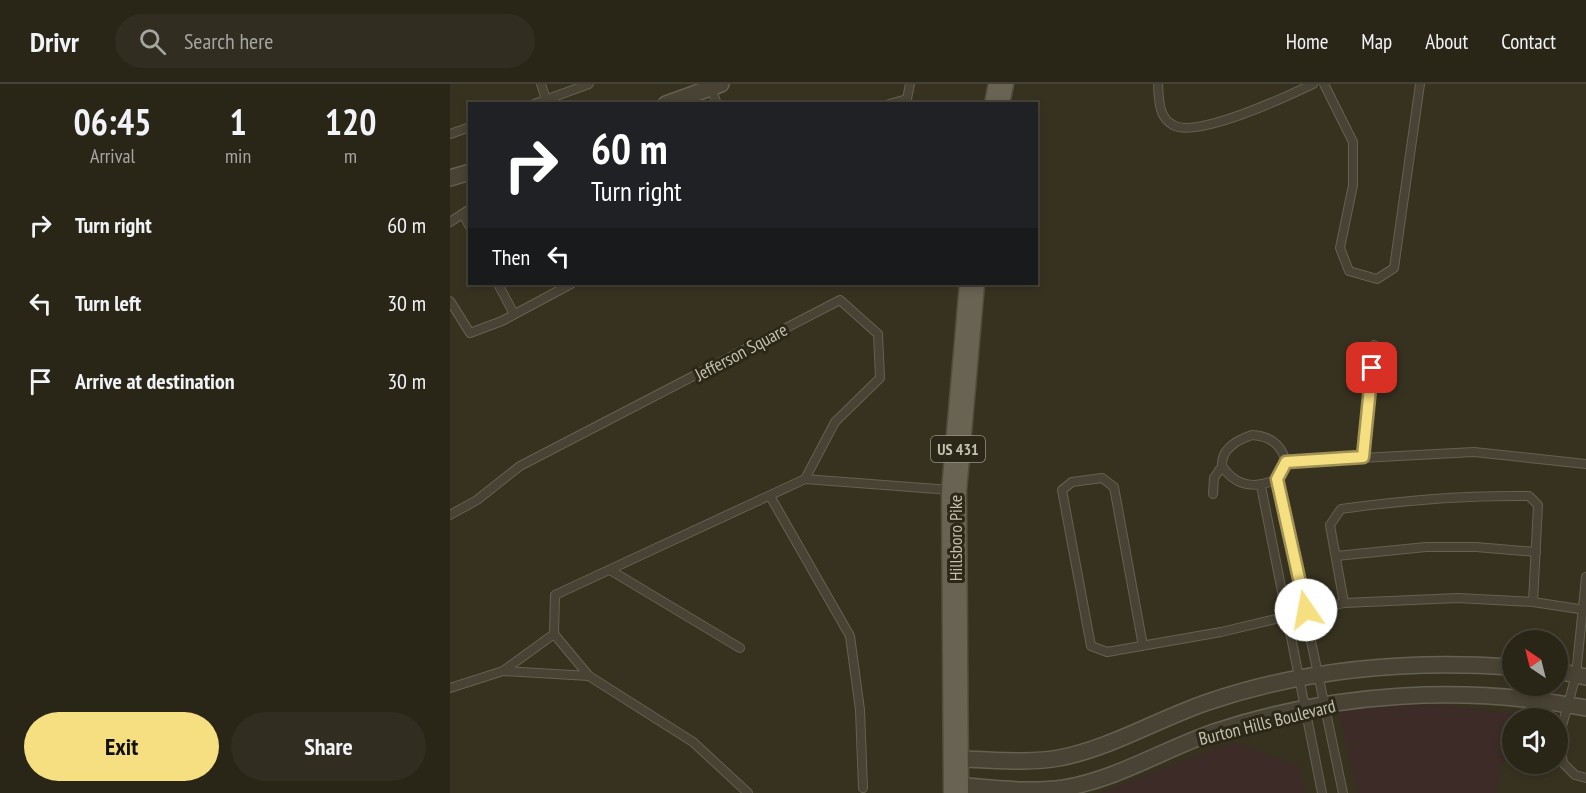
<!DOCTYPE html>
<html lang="en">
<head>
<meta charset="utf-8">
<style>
  body { margin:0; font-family:"PT Sans Narrow",sans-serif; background:#312e21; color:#f1f3f6; height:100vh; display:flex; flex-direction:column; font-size:22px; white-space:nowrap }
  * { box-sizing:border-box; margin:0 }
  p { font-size:20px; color:#a5a5a2 }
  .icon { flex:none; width:33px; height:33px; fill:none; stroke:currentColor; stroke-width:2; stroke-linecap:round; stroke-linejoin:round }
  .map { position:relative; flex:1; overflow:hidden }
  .drawer { display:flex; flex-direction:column; background:#292618; width:450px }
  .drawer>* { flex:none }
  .top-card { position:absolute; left:18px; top:18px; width:570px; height:183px; border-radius:0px; box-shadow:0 3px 9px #0003,0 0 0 2px #454337; background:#202124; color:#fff; overflow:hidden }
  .needle { width:39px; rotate:325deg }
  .controls { position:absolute; left:1052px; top:546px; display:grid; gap:12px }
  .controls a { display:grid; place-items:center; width:66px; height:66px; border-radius:50%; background:#292618; box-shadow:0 3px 9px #0003,0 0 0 2px #454337; font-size:30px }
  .pin { position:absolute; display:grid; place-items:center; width:51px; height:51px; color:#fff; margin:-26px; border-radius:12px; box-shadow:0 3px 9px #0006 }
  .me { position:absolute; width:66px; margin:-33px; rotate:348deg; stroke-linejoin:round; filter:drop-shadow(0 0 4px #0008) }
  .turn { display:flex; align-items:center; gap:21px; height:126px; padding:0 24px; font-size:27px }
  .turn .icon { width:78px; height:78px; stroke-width:2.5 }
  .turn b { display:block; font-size:42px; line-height:51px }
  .then { display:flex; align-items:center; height:57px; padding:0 24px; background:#0003; gap:12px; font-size:22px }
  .eta { display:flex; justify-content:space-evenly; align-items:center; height:102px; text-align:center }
  .eta b { font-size:36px; font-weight:800; line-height:42px }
  .primary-button { display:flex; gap:12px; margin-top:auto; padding:12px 24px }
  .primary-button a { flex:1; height:69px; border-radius:36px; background:#f6df81; color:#111; font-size:24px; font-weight:800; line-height:69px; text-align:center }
  .primary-button a+a { background:#312e21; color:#f1f3f6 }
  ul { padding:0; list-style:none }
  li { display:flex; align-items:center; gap:18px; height:78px; padding:0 24px }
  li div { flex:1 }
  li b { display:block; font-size:22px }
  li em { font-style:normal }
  header { display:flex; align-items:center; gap:36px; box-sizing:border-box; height:84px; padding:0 30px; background:#292618; border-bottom:2px solid #454337 }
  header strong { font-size:28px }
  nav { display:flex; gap:33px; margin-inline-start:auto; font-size:21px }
  .search { width:420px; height:54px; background:#312e21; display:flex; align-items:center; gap:15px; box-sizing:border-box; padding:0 21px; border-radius:33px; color:#a5a5a2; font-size:22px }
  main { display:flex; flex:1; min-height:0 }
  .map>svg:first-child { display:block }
</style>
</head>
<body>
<header>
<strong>Drivr</strong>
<div class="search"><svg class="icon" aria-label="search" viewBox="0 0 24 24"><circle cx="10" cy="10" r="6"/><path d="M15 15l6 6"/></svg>Search here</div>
<nav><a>Home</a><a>Map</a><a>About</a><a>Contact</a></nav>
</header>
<main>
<section class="drawer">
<div class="eta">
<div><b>06:45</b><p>Arrival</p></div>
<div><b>1</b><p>min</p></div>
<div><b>120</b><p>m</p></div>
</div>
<ul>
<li><svg class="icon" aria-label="right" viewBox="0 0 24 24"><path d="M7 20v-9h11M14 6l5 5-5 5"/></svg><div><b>Turn right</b></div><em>60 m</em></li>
<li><svg class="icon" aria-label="left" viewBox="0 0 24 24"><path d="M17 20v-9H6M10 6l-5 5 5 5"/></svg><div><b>Turn left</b></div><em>30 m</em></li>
<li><svg class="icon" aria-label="arrive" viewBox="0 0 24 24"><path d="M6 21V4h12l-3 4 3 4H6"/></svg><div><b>Arrive at destination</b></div><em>30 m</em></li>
</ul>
<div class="primary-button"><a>Exit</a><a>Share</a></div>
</section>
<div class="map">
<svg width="1136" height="709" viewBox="0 0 1136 709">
  <rect width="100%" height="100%" fill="#373220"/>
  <g fill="#3c2b26">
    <path d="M994 621 1083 632 1081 634H1062V665L1050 684 1046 709H908L888 626 922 622Z"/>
    <path d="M783 658 849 681 855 709H650Z"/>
  </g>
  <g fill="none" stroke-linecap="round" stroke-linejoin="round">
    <g stroke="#656151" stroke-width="10">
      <g id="lane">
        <path d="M91 0 96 15"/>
        <path d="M708 0C709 15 708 33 723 41 746 55 838 12 863 0"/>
        <path d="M874 0 903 58V101L890 164 899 187 927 195 944 184 970 0"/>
        <path d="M261 4 267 20"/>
        <path d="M84 20 139 0"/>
        <path d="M439 20 457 15 460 0"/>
        <path d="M0 50 20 43"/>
        <path d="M13 130 20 143"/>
        <path d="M0 138 20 125"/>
        <path d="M48 200 64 230"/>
        <path d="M0 217 20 249 52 237 121 200"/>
        <path d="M802 351C820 352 831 360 836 378L827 395C806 405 786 403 772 382 771 365 787 356 802 351Z"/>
        <path d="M913 373 924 261"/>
        <path d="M836 378 1024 368 1136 380"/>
        <path d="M827 395 893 709"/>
        <path d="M811 402 872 709"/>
        <path d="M763 410 764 394 772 382"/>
        <path d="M320 412 400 552 410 626 413 704"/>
        <path d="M0 431 27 416 70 382 390 216 428 250 430 294 385 338 355 395"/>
        <path d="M886 472 976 463H1026L1086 468"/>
        <path d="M160 486 290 564"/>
        <path d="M1136 493 1126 591 1109 653 1113 679 1125 691 1136 694"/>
        <path d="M894 519 880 441 891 425C954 416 1016 411 1079 412L1088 421 1083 518"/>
        <path d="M693 562 664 403 652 394 622 398 612 406 641 562 657 568 771 548 894 519 1008 514 1083 518 1136 526"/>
        <path d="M53 587 139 592"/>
        <path d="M0 604 53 587 104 550"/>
        <path d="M298 709 243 658 139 592 104 550 105 511 355 395 500 406"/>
      </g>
    </g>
    <g stroke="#656151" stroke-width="18">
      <g id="street">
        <path d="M216 20 271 0"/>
        <path d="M0 94 20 88"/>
        <path d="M1107 587 1136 593"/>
        <path d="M505 675C539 675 575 680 609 674 661 664 708 635 758 618 855 585 960 576 1062 583"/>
        <path d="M505 701C541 704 578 709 614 704 668 695 716 664 767 647 886 608 1014 601 1136 624"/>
      </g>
    </g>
    <g stroke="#514d3d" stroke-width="27">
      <g id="primary">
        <path d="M547 20 551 0"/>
        <path d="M506 709 504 407 522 200"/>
      </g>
    </g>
    <use href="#lane" stroke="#484334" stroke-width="8"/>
    <use href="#street" stroke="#484334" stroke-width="15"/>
    <use href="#primary" stroke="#686352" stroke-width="24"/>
  </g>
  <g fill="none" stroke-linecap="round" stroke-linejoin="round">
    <g stroke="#a09154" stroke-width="15">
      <path id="route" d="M856 526 827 395 836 378 913 373 922 284"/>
    </g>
    <use href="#route" stroke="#f6df81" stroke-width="10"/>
  </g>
  <g text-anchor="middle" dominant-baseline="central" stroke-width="6" stroke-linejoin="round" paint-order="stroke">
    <rect fill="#2c2819" stroke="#969281" stroke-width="1.5" x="481" y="352" width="54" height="26" rx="4.5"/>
    <g font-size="16" font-weight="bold" fill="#c4c0ae">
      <text x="508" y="365">US 431</text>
    </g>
    <g font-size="18" fill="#c4c0ae" stroke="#2c2819">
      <text transform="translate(291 268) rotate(-28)">Jefferson Square</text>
      <text transform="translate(505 454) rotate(-90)">Hillsboro Pike</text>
      <text transform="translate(817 638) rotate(-14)">Burton Hills Boulevard</text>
    </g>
  </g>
</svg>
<div class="controls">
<a><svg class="needle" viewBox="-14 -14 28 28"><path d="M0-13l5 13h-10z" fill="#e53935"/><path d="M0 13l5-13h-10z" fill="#a5a5a2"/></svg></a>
<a><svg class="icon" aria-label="sound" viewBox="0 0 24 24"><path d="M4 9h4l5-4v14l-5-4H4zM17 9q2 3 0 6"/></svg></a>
</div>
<div class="pin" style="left:922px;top:284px;background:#d93025"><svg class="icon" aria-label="arrive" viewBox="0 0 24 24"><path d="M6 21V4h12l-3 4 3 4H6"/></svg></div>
<svg class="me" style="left:856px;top:526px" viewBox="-20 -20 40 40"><circle r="19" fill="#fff"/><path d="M0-13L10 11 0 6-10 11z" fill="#f6df81"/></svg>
<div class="top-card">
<div class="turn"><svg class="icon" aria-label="right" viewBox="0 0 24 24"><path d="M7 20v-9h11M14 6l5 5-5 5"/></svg><div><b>60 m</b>Turn right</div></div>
<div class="then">Then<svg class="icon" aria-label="left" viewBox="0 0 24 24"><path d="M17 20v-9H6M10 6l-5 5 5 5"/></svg></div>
</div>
</div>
</main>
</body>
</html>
